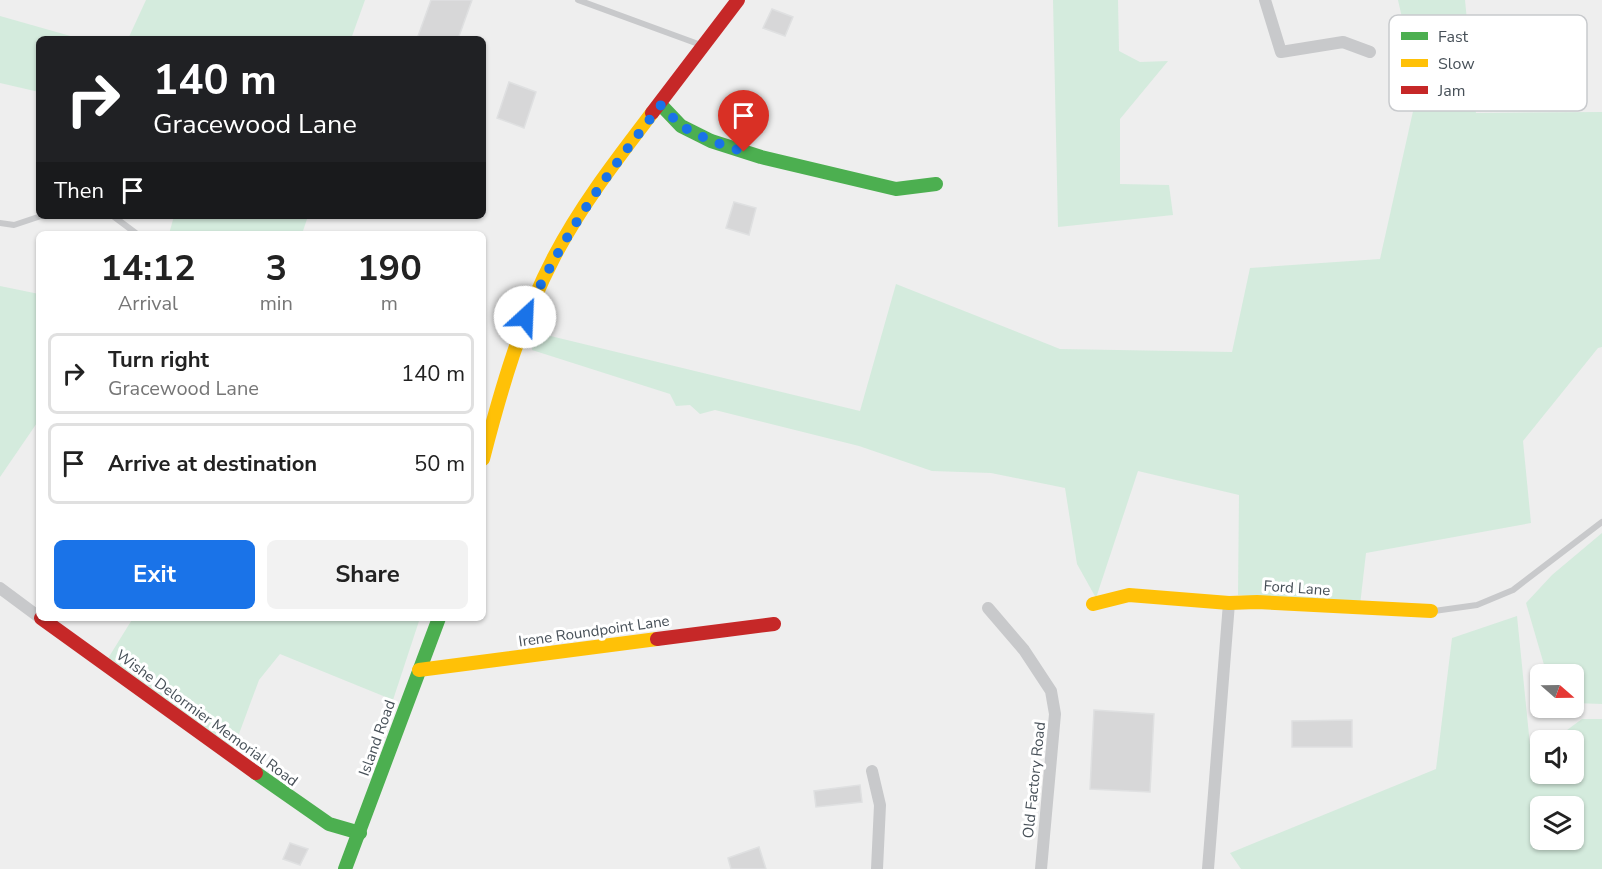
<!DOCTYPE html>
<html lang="en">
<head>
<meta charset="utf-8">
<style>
  body { margin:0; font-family:"Nunito Sans",sans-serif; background:#f2f2f2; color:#222; height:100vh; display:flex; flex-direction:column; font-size:22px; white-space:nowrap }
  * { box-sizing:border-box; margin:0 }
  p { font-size:20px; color:#767676 }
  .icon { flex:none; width:33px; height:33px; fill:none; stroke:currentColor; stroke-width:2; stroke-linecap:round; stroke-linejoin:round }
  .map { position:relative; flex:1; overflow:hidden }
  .details { position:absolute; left:36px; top:231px; width:450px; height:390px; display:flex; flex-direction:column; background:#fff; border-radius:9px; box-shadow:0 2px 4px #0004 }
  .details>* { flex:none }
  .top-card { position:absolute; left:36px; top:36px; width:450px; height:183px; border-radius:9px; box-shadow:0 2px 4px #0004; background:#202124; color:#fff; overflow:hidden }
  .needle { width:39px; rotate:110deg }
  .fabs { position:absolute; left:1530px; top:664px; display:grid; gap:12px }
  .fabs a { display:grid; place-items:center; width:54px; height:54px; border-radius:9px; background:#fff; box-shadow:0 2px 4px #0004; font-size:30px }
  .pin { position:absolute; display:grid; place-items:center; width:51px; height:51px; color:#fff; margin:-62px -26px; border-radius:50% 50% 50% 0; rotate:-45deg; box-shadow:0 0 6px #0007 }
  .pin .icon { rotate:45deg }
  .me { position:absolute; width:66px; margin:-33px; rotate:25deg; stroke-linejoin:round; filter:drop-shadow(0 0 4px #0008) }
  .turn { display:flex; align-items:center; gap:21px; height:126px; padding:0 18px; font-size:27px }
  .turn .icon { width:78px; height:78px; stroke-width:2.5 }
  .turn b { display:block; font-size:42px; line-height:51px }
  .then { display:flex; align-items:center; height:57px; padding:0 18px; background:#0003; gap:12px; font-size:22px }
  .eta { display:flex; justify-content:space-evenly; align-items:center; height:102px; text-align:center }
  .eta b { font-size:36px; font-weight:700; line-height:42px }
  .button { display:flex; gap:12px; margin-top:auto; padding:12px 18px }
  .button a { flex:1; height:69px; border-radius:9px; background:#1a73e8; color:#fff; font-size:24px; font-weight:700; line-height:69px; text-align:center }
  .button a+a { background:#f2f2f2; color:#222 }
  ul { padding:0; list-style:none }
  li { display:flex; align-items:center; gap:18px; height:81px; margin:0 12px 9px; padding:0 6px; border:3px solid #e0e0e0; border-radius:9px }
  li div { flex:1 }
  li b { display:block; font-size:22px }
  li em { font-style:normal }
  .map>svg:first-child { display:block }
</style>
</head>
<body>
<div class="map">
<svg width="1602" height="869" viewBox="0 0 1602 869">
  <rect width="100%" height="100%" fill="#eee"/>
  <g fill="#d4ebdd" fill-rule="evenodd">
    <path d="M146 0H365L351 39H128Z"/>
    <path d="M1053 0H1118L1119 51 1140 62 1168 61 1120 119V184L1169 185 1173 215 1058 227Z"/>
    <path d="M1398 0H1465L1476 113 1602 112V347L1598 348 1523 441 1531 523 1366 553 1360 605 1238 595 1239 495 1138 471 1096 598 1077 564 1065 488 991 473 932 471 859 446 715 410 700 414 690 405 676 406 670 394 532 350 534 332 860 411 896 284 1060 349 1232 352 1250 268 1380 259 1418 89Z"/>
    <path d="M0 16 81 39H39V92L0 83Z"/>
    <path d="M174 216H308L302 234H169Z"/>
    <path d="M0 286 39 294V420L0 477Z"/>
    <path d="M1602 533V704L1574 703V675H1547L1526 603 1552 575Z"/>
    <path d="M1517 616 1531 755 1540 750V774H1574V741H1552L1582 719H1602V869H1241L1230 853 1436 769 1452 638ZM1540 807H1574V840H1540Z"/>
    <path d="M133 618H420L393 700 280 654 259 680 233 750 107 660Z"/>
  </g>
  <g fill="#d7d7d8" stroke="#dfe0e1" stroke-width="1.5">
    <path d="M431 0H472L458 39H417Z"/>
    <path d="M772 9 793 17 785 36 763 28Z"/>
    <path d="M509 82 536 92 524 128 497 118Z"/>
    <path d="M734 202 756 208 749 235 726 228Z"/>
    <path d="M1094 710 1154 714 1150 792 1090 789Z"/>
    <path d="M1352 720V747H1292V721Z"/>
    <path d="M860 785 862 802 816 807 814 791Z"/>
    <path d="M290 843 308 849 300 865 283 859Z"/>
    <path d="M759 847 766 869H731L728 858Z"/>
  </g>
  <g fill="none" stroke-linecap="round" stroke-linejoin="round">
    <g stroke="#c8c9cb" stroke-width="6">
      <path d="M578 0 701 45"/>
      <path d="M87 216H113L137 234"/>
      <path d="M0 223 14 225 41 216"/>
      <path d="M1434 611 1477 605 1513 590 1602 522"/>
    </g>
    <g stroke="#c8c9cb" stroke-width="12">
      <path d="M1265 0 1281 52 1343 42 1370 52"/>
      <path d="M0 588 39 617"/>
      <path d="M988 608 1024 650 1051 691 1055 714 1041 869"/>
      <path d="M872 771 880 805 877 869"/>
      <path d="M1208 869 1229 603"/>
    </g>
    <g stroke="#4caf50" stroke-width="14">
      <path d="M661 105 681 126 711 141 761 157 896 189 936 184"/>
      <path d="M256 773 329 824 360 833"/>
      <path d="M345 869 439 618"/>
    </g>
    <g stroke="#ffc107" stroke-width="14">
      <path d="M483 459C501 389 521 320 554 257 581 205 617 159 652 113"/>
      <path d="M1093 604 1129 595 1229 603 1257 602 1431 611"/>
      <path d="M419 670 657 639"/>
    </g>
    <g stroke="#c62828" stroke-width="14">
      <path d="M652 113 738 0"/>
      <path d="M41 618 256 773"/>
      <path d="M657 639 774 624"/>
    </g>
  </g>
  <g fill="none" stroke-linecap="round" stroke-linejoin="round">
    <path stroke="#1a73e8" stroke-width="10" stroke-dasharray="0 18" d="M525 317C563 235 606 175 661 105L681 126 711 141 744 152"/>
  </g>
  <g text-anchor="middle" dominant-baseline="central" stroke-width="6" stroke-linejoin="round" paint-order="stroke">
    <g font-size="15" fill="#475058" stroke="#fff">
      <text transform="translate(1297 588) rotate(4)">Ford Lane</text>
      <text transform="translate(594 631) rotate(-8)">Irene Roundpoint Lane</text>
      <text transform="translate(207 718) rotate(36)">Wishe Delormier Memorial Road</text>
      <text transform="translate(377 738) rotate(-70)">Island Road</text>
      <text transform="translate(1034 780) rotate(-84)">Old Factory Road</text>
    </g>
  </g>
  <rect x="1389" y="15" width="198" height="96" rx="9" fill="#fff" stroke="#c8cacd" stroke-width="1.5"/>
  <rect x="1401" y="32" width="27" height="8" fill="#4caf50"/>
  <rect x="1401" y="59" width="27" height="8" fill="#ffc107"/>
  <rect x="1401" y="86" width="27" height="8" fill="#c62828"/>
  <g font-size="16" fill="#475058">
    <text x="1438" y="42">Fast</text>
    <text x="1438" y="69">Slow</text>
    <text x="1438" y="96">Jam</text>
  </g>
</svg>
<div class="fabs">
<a><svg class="needle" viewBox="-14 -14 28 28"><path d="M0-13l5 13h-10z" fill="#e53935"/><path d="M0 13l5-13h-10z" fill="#767676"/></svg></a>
<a><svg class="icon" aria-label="sound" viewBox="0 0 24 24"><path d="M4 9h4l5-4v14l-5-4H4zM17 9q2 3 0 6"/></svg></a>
<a><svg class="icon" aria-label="layers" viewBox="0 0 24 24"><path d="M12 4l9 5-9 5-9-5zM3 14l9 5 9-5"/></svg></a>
</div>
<div class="pin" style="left:744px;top:152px;background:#d93025"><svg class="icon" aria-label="arrive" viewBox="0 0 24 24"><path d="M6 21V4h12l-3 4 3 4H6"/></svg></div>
<svg class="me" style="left:525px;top:317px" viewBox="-20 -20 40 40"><circle r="19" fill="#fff"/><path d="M0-13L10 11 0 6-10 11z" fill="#1a73e8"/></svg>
<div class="top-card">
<div class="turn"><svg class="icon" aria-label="right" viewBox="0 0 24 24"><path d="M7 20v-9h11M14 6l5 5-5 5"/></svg><div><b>140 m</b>Gracewood Lane</div></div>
<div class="then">Then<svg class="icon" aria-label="arrive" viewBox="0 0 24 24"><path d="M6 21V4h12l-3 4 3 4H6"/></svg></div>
</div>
<section class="details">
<div class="eta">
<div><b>14:12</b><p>Arrival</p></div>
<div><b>3</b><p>min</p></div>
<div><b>190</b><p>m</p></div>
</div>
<ul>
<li><svg class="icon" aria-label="right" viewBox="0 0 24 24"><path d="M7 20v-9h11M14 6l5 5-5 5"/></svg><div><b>Turn right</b><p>Gracewood Lane</p></div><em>140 m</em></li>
<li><svg class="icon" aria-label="arrive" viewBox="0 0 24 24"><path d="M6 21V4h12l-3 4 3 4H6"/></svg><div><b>Arrive at destination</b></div><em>50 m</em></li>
</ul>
<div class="button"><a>Exit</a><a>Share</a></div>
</section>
</div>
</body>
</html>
